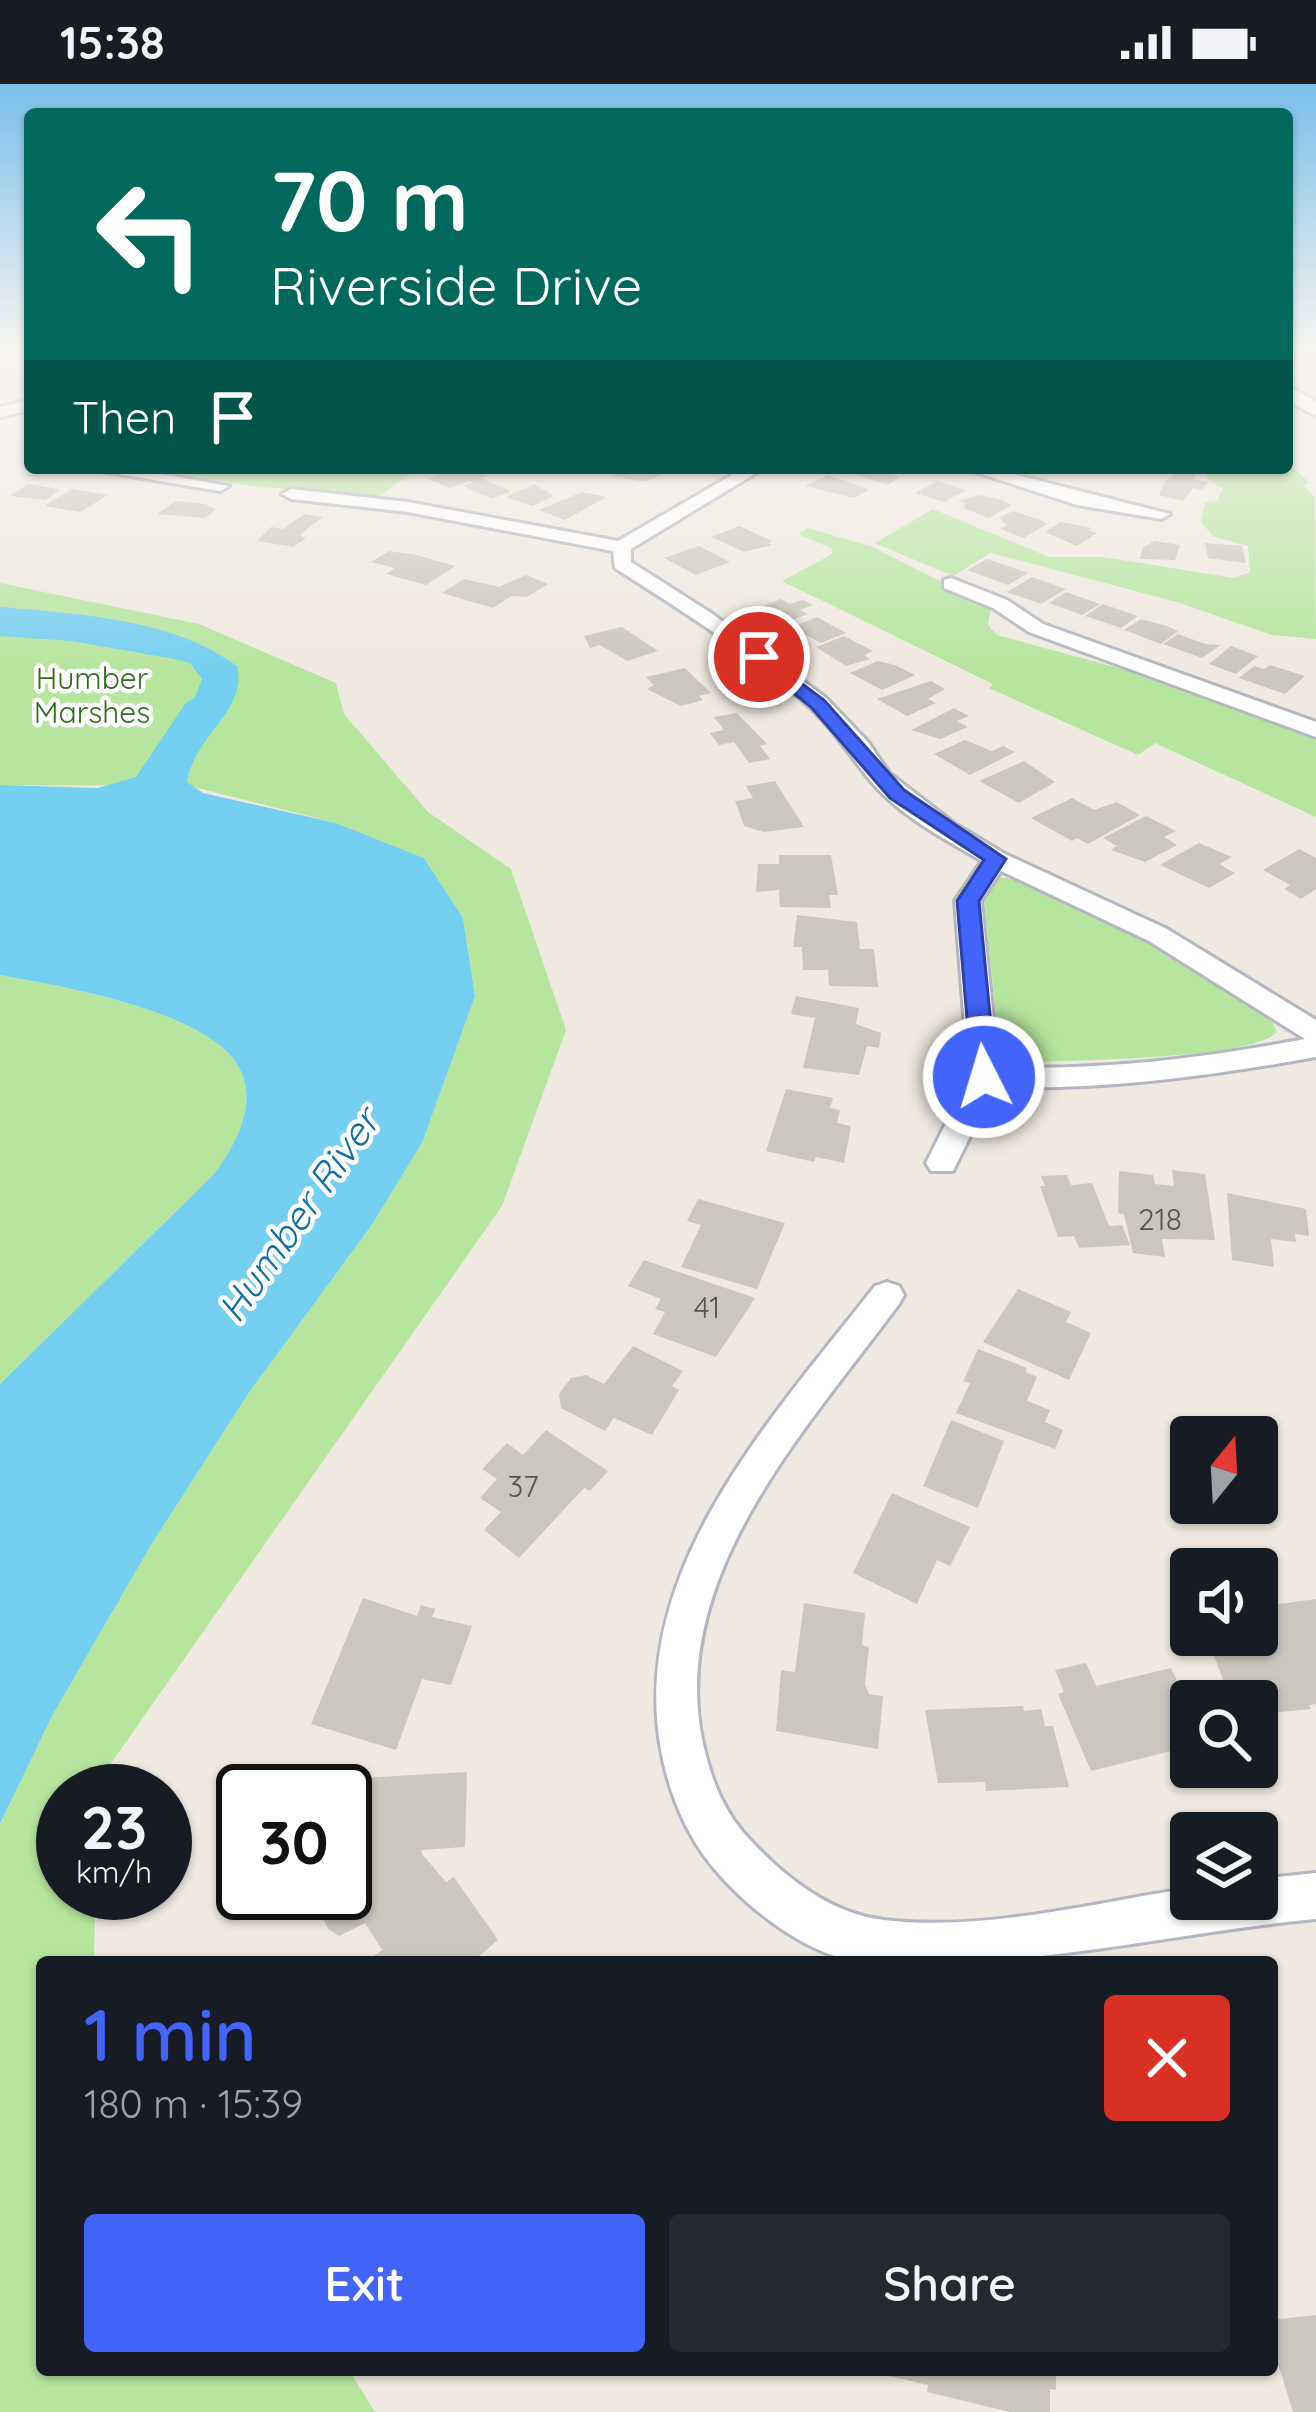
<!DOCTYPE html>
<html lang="en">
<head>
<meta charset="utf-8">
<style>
  body { margin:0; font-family:Quicksand,sans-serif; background:#242831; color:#f1f3f6; height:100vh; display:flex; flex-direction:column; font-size:45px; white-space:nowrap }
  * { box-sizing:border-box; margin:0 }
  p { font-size:39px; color:#9ea1a6 }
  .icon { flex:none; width:66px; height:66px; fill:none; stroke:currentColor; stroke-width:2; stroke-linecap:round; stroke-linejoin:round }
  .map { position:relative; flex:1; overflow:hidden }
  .details { position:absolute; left:36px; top:1872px; width:1242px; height:420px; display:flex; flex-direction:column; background:#171b24; border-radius:12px; box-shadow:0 3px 9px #0004 }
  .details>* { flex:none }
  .top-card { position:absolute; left:24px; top:24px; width:1269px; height:366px; border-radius:12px; box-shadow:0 3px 9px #0004; background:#00695c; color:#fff; overflow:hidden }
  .needle { width:78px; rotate:18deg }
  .fabs { position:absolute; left:1170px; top:1332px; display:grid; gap:24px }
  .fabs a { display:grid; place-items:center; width:108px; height:108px; border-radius:12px; background:#171b24; box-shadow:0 3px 9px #0004; font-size:60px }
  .speed { position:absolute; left:36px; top:1680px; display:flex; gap:24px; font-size:60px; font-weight:700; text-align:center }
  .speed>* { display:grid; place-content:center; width:156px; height:156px; border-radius:50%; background:#171b24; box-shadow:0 3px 9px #0004; line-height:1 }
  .speed small { font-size:30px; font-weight:400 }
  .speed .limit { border:6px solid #111; border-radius:18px; background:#fff; color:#111 }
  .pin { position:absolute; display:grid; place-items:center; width:102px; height:102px; color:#fff; margin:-51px; border:6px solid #fff; border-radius:50%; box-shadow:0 3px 12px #0007 }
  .me { position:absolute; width:132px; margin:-66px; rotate:355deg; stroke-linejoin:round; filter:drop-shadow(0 0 9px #0008) }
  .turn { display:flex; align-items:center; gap:42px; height:252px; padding:0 48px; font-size:54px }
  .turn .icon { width:156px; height:156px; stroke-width:2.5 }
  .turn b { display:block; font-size:84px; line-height:102px }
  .then { display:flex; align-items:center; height:114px; padding:0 48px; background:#0003; gap:24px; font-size:45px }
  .round { display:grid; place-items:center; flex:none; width:126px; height:126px; border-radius:12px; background:#242831 }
  .head { display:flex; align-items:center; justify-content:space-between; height:204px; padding:0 48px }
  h1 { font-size:72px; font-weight:600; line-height:90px; color:#4264fb }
  .cta { display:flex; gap:24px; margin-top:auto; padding:24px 48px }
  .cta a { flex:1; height:138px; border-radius:12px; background:#4264fb; color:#fff; font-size:48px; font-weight:600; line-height:138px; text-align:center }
  .cta a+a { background:#242831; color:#f1f3f6 }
  .status { display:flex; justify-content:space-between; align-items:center; height:84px; padding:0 60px; background:#171b24; direction:ltr }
  .status svg { height:33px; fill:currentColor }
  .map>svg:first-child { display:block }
</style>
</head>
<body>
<div class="status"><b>15:38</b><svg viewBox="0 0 49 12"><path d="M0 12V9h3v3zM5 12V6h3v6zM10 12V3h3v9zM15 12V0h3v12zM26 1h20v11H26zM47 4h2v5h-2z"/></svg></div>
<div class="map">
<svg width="1316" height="2328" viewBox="0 0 1316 2328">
  <rect width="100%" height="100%" fill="#efe9e1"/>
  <g fill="#b6e59e">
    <path d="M1287 379 1309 398 1304 402 1315 413 1316 555 1272 551 1177 518 991 469 953 492 875 459 933 425 1049 473H1103L1234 494 1250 488 1248 462 1214 453 1201 438 1205 418 1217 417 1223 405 1207 394 1206 384H1287Z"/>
    <path d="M144 384H435L413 388 378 413 250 402Z"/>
    <path d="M808 444 873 463 977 516 991 524 988 541 997 551 1159 595 1316 655V733L1155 659 1138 671 989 604 993 600 782 497 832 470V465L799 450Z"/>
    <path d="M0 499 199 540 336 599 344 630 428 728 511 785 566 946 502 1122 102 1692 101 1707H63V1809H95L94 1878H42V2286H349L375 2328H0V1740L52 1632 151 1461 248 1310 371 1142 422 1059 475 911 463 834 424 774 336 739 190 702 0 701Z"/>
    <path d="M1000 794C1059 790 1212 894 1267 928L1277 948C1252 975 1074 976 1030 978L1015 974 999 959 983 805Z"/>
    <path d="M0 891C60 902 211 927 240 985 258 1022 235 1062 214 1090L0 1300Z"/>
  </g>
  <path fill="#75cff0" d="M0 523C78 530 172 534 237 582 248 627 194 651 187 698L203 709 336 739 424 774 463 834 475 912 422 1059 371 1142 248 1310 151 1461 52 1632 0 1740V1300L214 1090C235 1062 258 1021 240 985 211 927 60 902 0 891V701L98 704 136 693 185 620 195 613 202 595 190 579 174 575 72 557 0 552Z"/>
  <g fill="#cbc7bf">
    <path d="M1316 266V282L1300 284 1287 278V269Z"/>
    <path d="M459 384 487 392 480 394 511 407 492 415 463 402 473 399 469 397 450 404 428 395Z"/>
    <path d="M637 384H659L668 387 645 398 611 392Z"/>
    <path d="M883 384 877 387 900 393 888 401 837 385Z"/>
    <path d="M1184 384H1200L1194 395 1208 398 1202 406 1193 404 1183 417 1159 411 1165 397Z"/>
    <path d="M828 391 860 402 869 406 854 414 805 402Z"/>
    <path d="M937 397 966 406 944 418 915 409Z"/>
    <path d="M28 400 54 404 60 406 45 416 10 412Z"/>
    <path d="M534 400 554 412 532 422 506 413Z"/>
    <path d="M72 405 108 411 80 428 44 422Z"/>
    <path d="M582 408 607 413 565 436 539 426Z"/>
    <path d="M980 411 1002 416 1012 421 989 434 963 424 966 419 959 417Z"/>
    <path d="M176 417 205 420 216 426 204 434 157 430Z"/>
    <path d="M1013 427 1041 436 1047 440 1024 454 1000 445 1007 441 999 434Z"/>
    <path d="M304 430 323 433 303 448 300 452 306 454 293 463 257 457 271 443 283 445Z"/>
    <path d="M1061 438 1092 444 1088 446 1097 449 1077 462 1045 448Z"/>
    <path d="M739 442 772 457 768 459 772 461 744 468 711 453Z"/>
    <path d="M1155 457 1180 461 1175 476 1140 475 1143 463Z"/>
    <path d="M1205 459 1242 462 1246 479 1208 474Z"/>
    <path d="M699 462 730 478 696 491 664 474Z"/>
    <path d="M389 467 416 471 455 482 426 501 386 490 395 484 371 478Z"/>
    <path d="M987 475 1028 489 1008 501 967 486Z"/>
    <path d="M526 491 548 500 527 513 511 512 493 524 442 509 464 495 499 503Z"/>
    <path d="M1032 493 1066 505 1041 520 1007 508Z"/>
    <path d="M1066 508 1100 520 1082 531 1049 519Z"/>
    <path d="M781 515 790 520 803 516 813 521 800 526 808 530 782 540 755 525Z"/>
    <path d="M1103 520 1138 532 1121 544 1085 532Z"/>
    <path d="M817 533 846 549 821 559 792 543Z"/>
    <path d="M1141 535 1167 542 1178 547 1161 560 1124 546Z"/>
    <path d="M622 543 658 567 627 577 600 561 590 564 584 552Z"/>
    <path d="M1178 550 1205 560 1221 561 1202 574 1163 560Z"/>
    <path d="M844 552 873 567 864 571 870 575 846 582 816 563Z"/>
    <path d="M1231 562 1258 572 1236 590 1209 580Z"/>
    <path d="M878 577 895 581 915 591 882 606 850 589Z"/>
    <path d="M1270 581 1305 592 1285 610 1239 594 1254 582 1264 585Z"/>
    <path d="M685 584 711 609 699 612 703 616 681 622 647 605 654 601 646 593Z"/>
    <path d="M931 597 945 605 928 615 936 619 907 632 877 615Z"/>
    <path d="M954 624 969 632 957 637 968 643 940 655 911 646Z"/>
    <path d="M737 629 767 660 760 662 770 675 749 679 734 658 719 661 710 649 724 646 714 633Z"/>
    <path d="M965 656 992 667 1003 662 1015 668 970 691 934 670Z"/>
    <path d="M1024 677 1055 698 1019 719 979 697Z"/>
    <path d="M775 697 804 743 764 748 744 742 735 717 753 714 746 702Z"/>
    <path d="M1072 714 1094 726 1117 718 1140 731 1088 760 1077 754 1072 757 1031 734Z"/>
    <path d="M1146 732 1176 747 1164 753 1177 761 1145 778 1111 766 1117 762 1103 754Z"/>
    <path d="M1199 759 1232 773 1219 780 1235 789 1209 804 1160 781Z"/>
    <path d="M1299 765 1316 774V805L1301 815 1284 805 1290 801 1263 786Z"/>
    <path d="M779 771H831L838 811H829L831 824 780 823 779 806 756 808 758 780H779Z"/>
    <path d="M797 831 857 838 860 865H874L878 903 829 902 828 886H803L802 863H793Z"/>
    <path d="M796 912 859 924 856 940 881 949 879 964 867 962 859 991 803 984 815 934 791 930Z"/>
    <path d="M786 1005 833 1014 830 1024 840 1026 837 1039 851 1042 844 1079 816 1073 814 1078 766 1067Z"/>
    <path d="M1172 1086 1205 1090 1215 1156 1162 1155 1165 1173 1133 1169 1124 1130 1118 1129 1119 1087 1153 1091 1155 1100 1174 1102Z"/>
    <path d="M1067 1091 1071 1101 1092 1099 1109 1142 1122 1141 1130 1161 1079 1164 1074 1152 1058 1153 1040 1102H1045L1041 1092Z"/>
    <path d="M1227 1109 1306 1125 1309 1152 1295 1150 1296 1158 1271 1155 1274 1183 1232 1176Z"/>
    <path d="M698 1115 785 1139 757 1205 681 1183 701 1141 687 1137Z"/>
    <path d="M644 1176 755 1214 716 1273 653 1250 665 1228 655 1225 661 1215 628 1202Z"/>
    <path d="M1018 1205 1071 1228 1066 1238 1091 1249 1069 1296 983 1258Z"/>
    <path d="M633 1262 683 1287 672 1302 679 1306 652 1351 614 1334 605 1347 561 1324 559 1310 571 1294 586 1291 604 1300Z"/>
    <path d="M978 1265 1027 1284 1025 1288 1037 1293 1027 1317 1050 1326 1045 1338 1063 1346 1055 1365 956 1329 970 1299 963 1297Z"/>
    <path d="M951 1336 1004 1357 978 1424 923 1402Z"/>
    <path d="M546 1346 608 1387 590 1407 584 1404 519 1474 484 1446 501 1428 480 1414 497 1395 482 1385 507 1359 523 1371Z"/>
    <path d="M892 1409 970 1443 950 1482 937 1476 917 1520 853 1489Z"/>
    <path d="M363 1514 417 1532 421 1521 435 1525 432 1533 472 1542 451 1601 422 1595 396 1666 311 1640Z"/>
    <path d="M1316 1515V1620L1309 1621 1311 1625 1259 1630 1257 1617H1231L1210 1561 1236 1559 1233 1551H1257V1523Z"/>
    <path d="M804 1519 865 1529 862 1561 869 1563 865 1600 869 1610 883 1612 878 1665 776 1647 781 1586 795 1588Z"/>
    <path d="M1086 1579 1096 1602 1171 1584 1191 1625V1662L1091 1687 1058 1610 1064 1608 1055 1586Z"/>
    <path d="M1023 1622 1024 1627 1041 1625 1045 1642H1053L1069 1703 986 1707 985 1698 938 1699 925 1626Z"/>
    <path d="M467 1688 465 1763 421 1766 422 1770 446 1798 454 1793 498 1856 472 1878H365L382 1866 365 1839 339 1852 328 1845 323 1834 330 1812 345 1809 343 1695Z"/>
    <path d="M1316 2231V2328H1293L1272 2261V2236Z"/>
    <path d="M885 2286H1056V2306L1050 2305V2328H1010L927 2308 928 2301 885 2291Z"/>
  </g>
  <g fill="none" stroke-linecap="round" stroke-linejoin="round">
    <g stroke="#b4b7c1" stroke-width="6">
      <g id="minor">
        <path d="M30 316V326L0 333V323Z"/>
        <path d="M83 384H128L229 402 220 407Z"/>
        <path d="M744 384H764L631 465V478L711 529 826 614 868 658 889 689 955 740 1005 770 1167 845 1316 936V973C1210 992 1101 1007 994 1003L953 1087H931L926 1079 969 993 955 817 982 777C945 755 897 730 870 696 850 672 835 646 811 624 753 571 682 527 615 484L613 467 408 428 291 415 282 410 291 405 408 418 618 457ZM1001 787 1149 857 1305 955C1205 974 1100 987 998 983L981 817Z"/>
        <path d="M963 384H989L1170 430 1161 435 1077 421Z"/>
        <path d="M951 494 1007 516 1043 540 1316 638V653L1029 548 993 524 944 504V496Z"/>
        <path d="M887 1198 899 1202 904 1211 899 1220C809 1342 669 1490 702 1655 711 1696 723 1729 753 1759 788 1796 832 1830 884 1836 984 1848 1092 1819 1191 1804V1815H1257V1795L1316 1789V1835C1188 1847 1064 1878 936 1878 910 1878 879 1882 854 1877 801 1867 745 1822 712 1782 685 1749 669 1708 661 1666 628 1486 773 1333 875 1202Z"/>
      </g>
    </g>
    <g stroke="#b4b7c1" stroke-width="6">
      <path id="tertiary" d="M1287 302 1316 317V332L1287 316Z"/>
    </g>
    <use href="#minor" fill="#fff" fill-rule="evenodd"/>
    <use href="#tertiary" fill="#fff" fill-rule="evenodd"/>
  </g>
  <linearGradient id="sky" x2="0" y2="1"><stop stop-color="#7abfeb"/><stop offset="0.45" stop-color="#f8f5f2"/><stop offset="1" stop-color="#f8f5f2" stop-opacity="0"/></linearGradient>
  <rect width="1316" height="589" fill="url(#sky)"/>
  <path fill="#4264fb" stroke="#2b41a3" stroke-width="3" d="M759 568 824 616 904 706 1006 775 979 817 996 993 992 999H975L972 993 957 817 984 776 890 714 811 623 753 576V569Z"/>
  <g text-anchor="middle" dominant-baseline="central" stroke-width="9" stroke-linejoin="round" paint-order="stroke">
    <g font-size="30" fill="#2c6e1b" stroke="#fff">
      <text x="92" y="594">Humber<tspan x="92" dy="34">Marshes</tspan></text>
    </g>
    <g font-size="30" fill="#555452">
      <text x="1160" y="1135">218</text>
      <text x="707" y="1223">41</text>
      <text x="523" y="1402">37</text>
    </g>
    <g font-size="39" font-style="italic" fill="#0d6fa3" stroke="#fff">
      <text transform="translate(298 1131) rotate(-55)">Humber River</text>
    </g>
  </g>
</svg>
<div class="fabs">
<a><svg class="needle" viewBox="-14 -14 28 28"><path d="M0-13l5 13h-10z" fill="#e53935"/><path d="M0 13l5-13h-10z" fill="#9ea1a6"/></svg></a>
<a><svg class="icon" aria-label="sound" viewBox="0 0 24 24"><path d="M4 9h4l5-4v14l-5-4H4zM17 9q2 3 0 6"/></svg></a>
<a><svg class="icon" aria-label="search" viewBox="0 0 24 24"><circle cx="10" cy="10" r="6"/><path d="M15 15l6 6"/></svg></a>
<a><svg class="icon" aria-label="layers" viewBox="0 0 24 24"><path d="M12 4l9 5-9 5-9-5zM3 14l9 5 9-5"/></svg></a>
</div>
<div class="speed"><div>23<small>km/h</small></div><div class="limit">30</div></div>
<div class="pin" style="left:759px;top:573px;background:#d93025"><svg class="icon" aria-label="arrive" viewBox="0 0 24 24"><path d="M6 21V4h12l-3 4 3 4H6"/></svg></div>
<svg class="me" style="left:984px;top:993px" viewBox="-20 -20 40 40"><circle r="17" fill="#4264fb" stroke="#fff" stroke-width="3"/><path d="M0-11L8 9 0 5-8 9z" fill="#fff"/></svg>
<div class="top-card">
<div class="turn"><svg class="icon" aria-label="left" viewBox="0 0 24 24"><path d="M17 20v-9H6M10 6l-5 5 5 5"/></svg><div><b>70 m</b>Riverside Drive</div></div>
<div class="then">Then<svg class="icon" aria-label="arrive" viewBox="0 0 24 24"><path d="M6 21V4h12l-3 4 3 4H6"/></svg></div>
</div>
<section class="details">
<div class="head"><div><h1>1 min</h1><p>180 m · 15:39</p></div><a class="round" style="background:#d93025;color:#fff"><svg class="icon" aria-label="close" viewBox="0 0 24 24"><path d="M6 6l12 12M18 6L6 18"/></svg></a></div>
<div class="cta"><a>Exit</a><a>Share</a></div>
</section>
</div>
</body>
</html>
